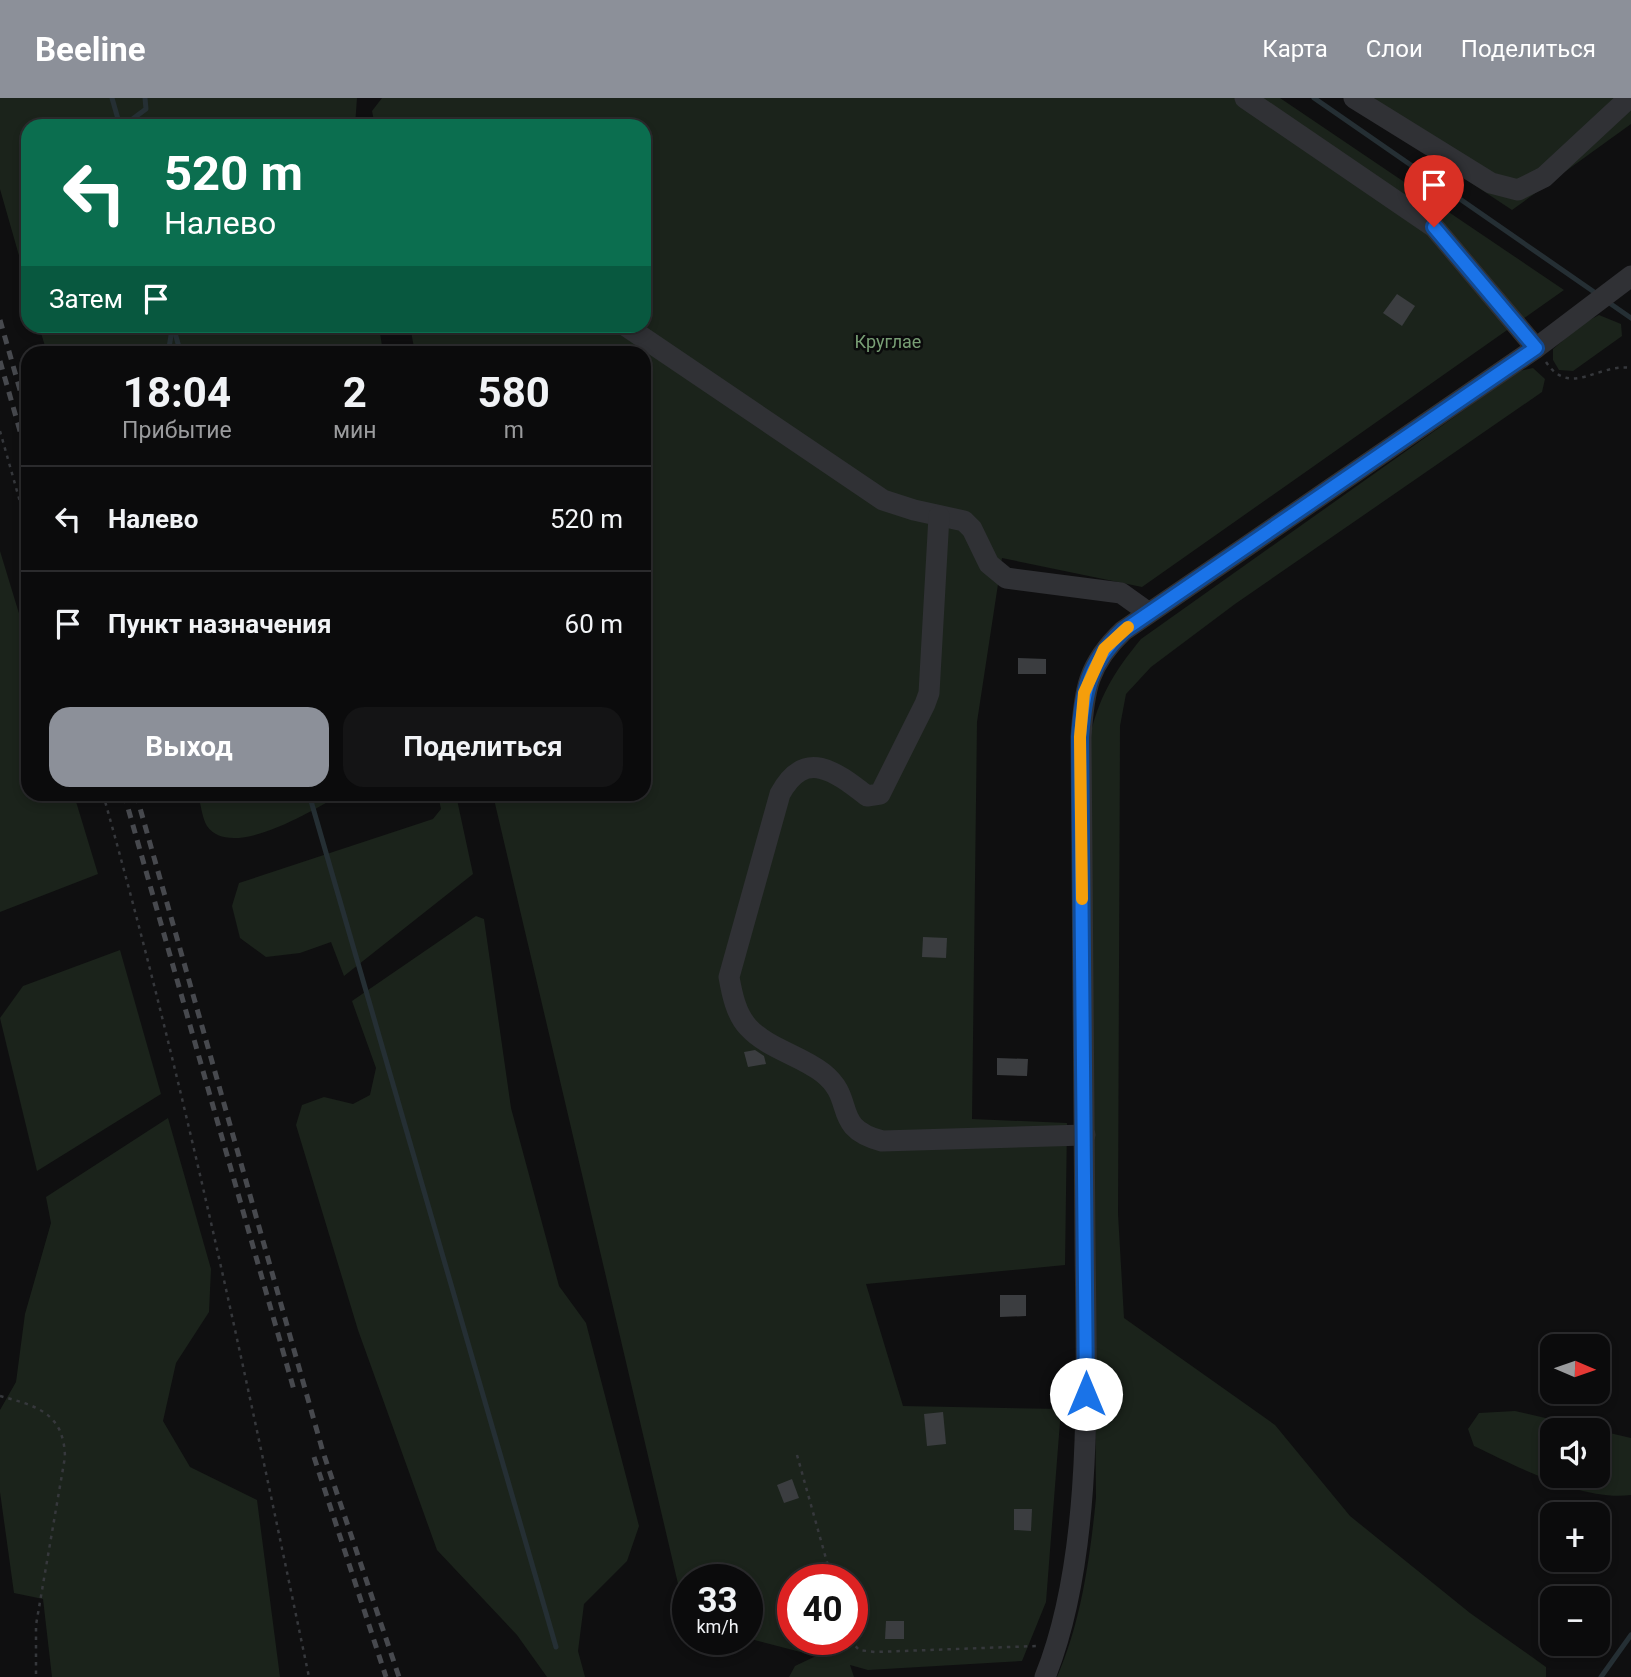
<!DOCTYPE html>
<html lang="ru">
<head>
<meta charset="utf-8">
<style>
  body { margin:0; font-family:Roboto,sans-serif; background:#141415; color:#f1f3f6; height:100vh; display:flex; flex-direction:column; font-size:26px; white-space:nowrap }
  * { box-sizing:border-box; margin:0 }
  p { font-size:23px; color:#9a9b9d }
  .icon { flex:none; width:38px; height:38px; fill:none; stroke:currentColor; stroke-width:2; stroke-linecap:round; stroke-linejoin:round }
  .map { position:relative; flex:1; overflow:hidden }
  .sheet { position:absolute; left:21px; top:248px; width:630px; height:455px; display:flex; flex-direction:column; background:#0b0b0c; border-radius:21px; box-shadow:0 4px 10px #0003,0 0 0 2px #2b2b2d }
  .sheet>* { flex:none }
  .hud { position:absolute; left:21px; top:21px; width:630px; height:214px; border-radius:21px; box-shadow:0 4px 10px #0003,0 0 0 2px #2b2b2d; background:#0b6e4f; color:#fff; overflow:hidden }
  .needle { width:46px; rotate:92deg }
  .buttons { position:absolute; left:1540px; top:1236px; display:grid; gap:14px }
  .buttons a { display:grid; place-items:center; width:70px; height:70px; border-radius:14px; background:#0b0b0c; box-shadow:0 4px 10px #0003,0 0 0 2px #2b2b2d; font-size:35px }
  .speed { position:absolute; left:672px; top:1466px; display:flex; gap:14px; font-size:35px; font-weight:700; text-align:center }
  .speed>* { display:grid; place-content:center; width:91px; height:91px; border-radius:50%; background:#0b0b0c; box-shadow:0 4px 10px #0003,0 0 0 2px #2b2b2d; line-height:1 }
  .speed small { font-size:18px; font-weight:400 }
  .speed .limit { border:10px solid #d22; background:#fff; color:#111 }
  .pin { position:absolute; display:grid; place-items:center; width:60px; height:60px; color:#fff; margin:-72px -30px; border-radius:50% 50% 50% 0; rotate:-45deg; box-shadow:0 0 7px #0007 }
  .pin .icon { rotate:45deg }
  .me { position:absolute; width:77px; margin:-38px; rotate:0deg; stroke-linejoin:round; filter:drop-shadow(0 0 5px #0008) }
  .turn { display:flex; align-items:center; gap:24px; height:147px; padding:0 28px; font-size:32px }
  .turn .icon { width:91px; height:91px; stroke-width:2.5 }
  .turn b { display:block; font-size:49px; line-height:60px }
  .then { display:flex; align-items:center; height:66px; padding:0 28px; background:#0003; gap:14px; font-size:26px }
  .eta { display:flex; justify-content:space-evenly; align-items:center; height:119px; text-align:center }
  .eta b { font-size:42px; font-weight:700; line-height:49px }
  .button { display:flex; gap:14px; margin-top:auto; padding:14px 28px }
  .button a { flex:1; height:80px; border-radius:21px; background:#8c9099; color:#fff; font-size:28px; font-weight:700; line-height:80px; text-align:center }
  .button a+a { background:#141415; color:#f1f3f6 }
  ul { padding:0; list-style:none }
  li { display:flex; align-items:center; gap:21px; height:105px; padding:0 28px; border-top:2px solid #2b2b2d }
  li div { flex:1 }
  li b { display:block; font-size:26px }
  li em { font-style:normal }
  header { display:flex; align-items:center; gap:42px; box-sizing:border-box; height:98px; padding:0 35px; background:#8c9099; color:#fff }
  header strong { font-size:33px }
  nav { display:flex; gap:38px; margin-inline-start:auto; font-size:24px }
  .map>svg:first-child { display:block }
</style>
</head>
<body>
<header>
<strong>Beeline</strong>
<nav><a>Карта</a><a>Слои</a><a>Поделиться</a></nav>
</header>
<div class="map">
<svg width="1631" height="1579" viewBox="0 0 1631 1579">
  <rect width="100%" height="100%" fill="#0f0f10"/>
  <g fill="#1b231b" fill-rule="evenodd">
    <path d="M0 0H357L355 28H28V189L0 91Z"/>
    <path d="M382 0H1280L1564 192 1142 489 1002 460 977 624 972 1021 1067 1025 1065 1167 866 1186 903 1308 1061 1311 1046 1504 1022 1563 868 1572 850 1567 854 1579H789L795 1568 816 1558 747 1540V1482H688L687 1524 493 697 644 696V256L415 255 410 228H644V28H375L372 13ZM793 1482H852V1542H793Z"/>
    <path d="M1343 0H1631V26L1512 112Z"/>
    <path d="M1599 217 1621 226 1622 238 1573 273 1559 272 1553 262V251L1582 226Z"/>
    <path d="M39 228H379L383 255H47Z"/>
    <path d="M1533 270 1545 281 1542 294 1235 506 1151 569 1126 596 1120 628 1118 1116 1124 1220 1275 1327 1350 1418 1470 1515 1546 1569V1579H1057C1081 1524 1090 1460 1096 1400L1089 643C1098 600 1113 575 1141 541L1519 273Z"/>
    <path d="M0 453 28 545V696L74 697 98 776 0 814Z"/>
    <path d="M198 697V696L340 697C313 712 231 763 207 728 202 720 201 706 198 697Z"/>
    <path d="M438 697H456L473 776 344 878 331 844 300 855 266 859 240 840 232 808 239 785 433 721 441 711Z"/>
    <path d="M476 818 484 821 511 1010 559 1188 586 1225 639 1428 627 1463 584 1506 578 1553 585 1579H547L517 1537 437 1452 358 1232 296 1027 302 1007 324 999 353 1006 370 997 376 970 352 903Z"/>
    <path d="M120 852 161 996 37 1073 0 920 23 888Z"/>
    <path d="M168 1020 211 1171 209 1214 176 1265 163 1323 190 1369 257 1402 280 1579H52L43 1501 14 1495 0 1394V1312L16 1284 25 1216 51 1125 46 1099Z"/>
    <path d="M1515 1313 1631 1340V1397C1582 1403 1518 1369 1474 1348L1468 1331 1479 1315ZM1552 1332H1598V1377H1552Z"/>
  </g>
  <g fill="none" stroke-linecap="round" stroke-linejoin="round">
    <g stroke="#252f34" stroke-width="5">
      <path d="M112 0 120 28"/>
      <path d="M1314 0 1597 196"/>
      <path d="M123 28 146 11 145 0"/>
      <path d="M1608 204 1631 220"/>
      <path d="M173 228 181 256"/>
      <path d="M168 256 172 231"/>
      <path d="M309 696 556 1549"/>
      <path d="M1601 1579 1631 1537"/>
    </g>
  </g>
  <g fill="#3b3d40">
    <path d="M1397 196 1415 208 1402 228 1383 215Z"/>
    <path d="M1018 560 1046 561V576H1018Z"/>
    <path d="M923 839 947 840 946 860 922 859Z"/>
    <path d="M755 952 764 958 766 966 748 969 744 954Z"/>
    <path d="M997 960 1028 961 1027 978 997 977Z"/>
    <path d="M1000 1197H1026V1218L1000 1219Z"/>
    <path d="M943 1314 946 1346 927 1348 924 1316Z"/>
    <path d="M792 1381 799 1400 784 1405 777 1387Z"/>
    <path d="M1014 1411H1032L1031 1433 1014 1432Z"/>
    <path d="M886 1523H904V1541H885Z"/>
  </g>
  <g fill="none" stroke-linecap="round" stroke-linejoin="round">
    <g stroke="#36383c" stroke-width="2.5" stroke-dasharray="3.5 5" stroke-linecap="butt">
      <path d="M1546 264C1570 300 1598 265 1631 270"/>
      <path d="M0 333 28 432"/>
      <path d="M103 696C185 987 247 1283 309 1579"/>
      <path d="M0 1298C37 1308 64 1315 65 1359L36 1527V1579"/>
      <path d="M797 1357 832 1482"/>
      <path d="M850 1542 859 1552 875 1554 1037 1548"/>
    </g>
    <g stroke="#303135" stroke-width="21">
      <path d="M1245 0 1434 129 1536 250"/>
      <path d="M1354 0 1491 85 1518 92 1544 79 1629 0"/>
      <path d="M626 228 883 402 914 412 964 423 972 431 989 466 1006 480 1121 495 1149 515"/>
      <path d="M939 418 929 595 925 606 880 696 867 698C835 673 805 650 780 696L729 879C732 896 736 916 748 929 768 951 800 957 823 975 857 1002 830 1029 882 1043L1085 1037"/>
      <path d="M1045 1579C1095 1455 1086 1276 1085 1143 1084 975 1082 807 1081 639 1084 592 1088 566 1123 533L1536 250 1631 178"/>
    </g>
    <g stroke="#47494e" stroke-width="5" stroke-dasharray="9 7" stroke-linecap="butt">
      <path d="M0 222 28 320"/>
      <path d="M0 263 28 361"/>
      <path d="M124 696 294 1292"/>
      <path d="M136 696 323 1354 399 1579"/>
      <path d="M314 1359 386 1579"/>
    </g>
  </g>
  <g fill="none" stroke-linecap="round" stroke-linejoin="round">
    <g stroke="#114b97" stroke-width="18">
      <path id="route" d="M1086 1296 1080 639C1084 592 1088 566 1123 533L1536 250 1434 129"/>
    </g>
    <use href="#route" stroke="#1a73e8" stroke-width="12"/>
    <path stroke="#f59e0b" stroke-width="12" d="M1082 801 1080 639 1084 595 1104 551 1128 529"/>
  </g>
  <g text-anchor="middle" dominant-baseline="central" stroke-width="5" stroke-linejoin="round" paint-order="stroke">
    <g font-size="18" fill="#789e75" stroke="#0a0a0b">
      <text x="888" y="243">Круглае</text>
    </g>
  </g>
</svg>
<div class="buttons">
<a><svg class="needle" viewBox="-14 -14 28 28"><path d="M0-13l5 13h-10z" fill="#e53935"/><path d="M0 13l5-13h-10z" fill="#9a9b9d"/></svg></a>
<a><svg class="icon" aria-label="sound" viewBox="0 0 24 24"><path d="M4 9h4l5-4v14l-5-4H4zM17 9q2 3 0 6"/></svg></a>
<a>+</a>
<a>−</a>
</div>
<div class="speed"><div>33<small>km/h</small></div><div class="limit">40</div></div>
<div class="pin" style="left:1434px;top:129px;background:#d93025"><svg class="icon" aria-label="arrive" viewBox="0 0 24 24"><path d="M6 21V4h12l-3 4 3 4H6"/></svg></div>
<svg class="me" style="left:1086px;top:1296px" viewBox="-20 -20 40 40"><circle r="19" fill="#fff"/><path d="M0-13L10 11 0 6-10 11z" fill="#1a73e8"/></svg>
<div class="hud">
<div class="turn"><svg class="icon" aria-label="left" viewBox="0 0 24 24"><path d="M17 20v-9H6M10 6l-5 5 5 5"/></svg><div><b>520 m</b>Налево</div></div>
<div class="then">Затем<svg class="icon" aria-label="arrive" viewBox="0 0 24 24"><path d="M6 21V4h12l-3 4 3 4H6"/></svg></div>
</div>
<section class="sheet">
<div class="eta">
<div><b>18:04</b><p>Прибытие</p></div>
<div><b>2</b><p>мин</p></div>
<div><b>580</b><p>m</p></div>
</div>
<ul>
<li><svg class="icon" aria-label="left" viewBox="0 0 24 24"><path d="M17 20v-9H6M10 6l-5 5 5 5"/></svg><div><b>Налево</b></div><em>520 m</em></li>
<li><svg class="icon" aria-label="arrive" viewBox="0 0 24 24"><path d="M6 21V4h12l-3 4 3 4H6"/></svg><div><b>Пункт назначения</b></div><em>60 m</em></li>
</ul>
<div class="button"><a>Выход</a><a>Поделиться</a></div>
</section>
</div>
</body>
</html>
